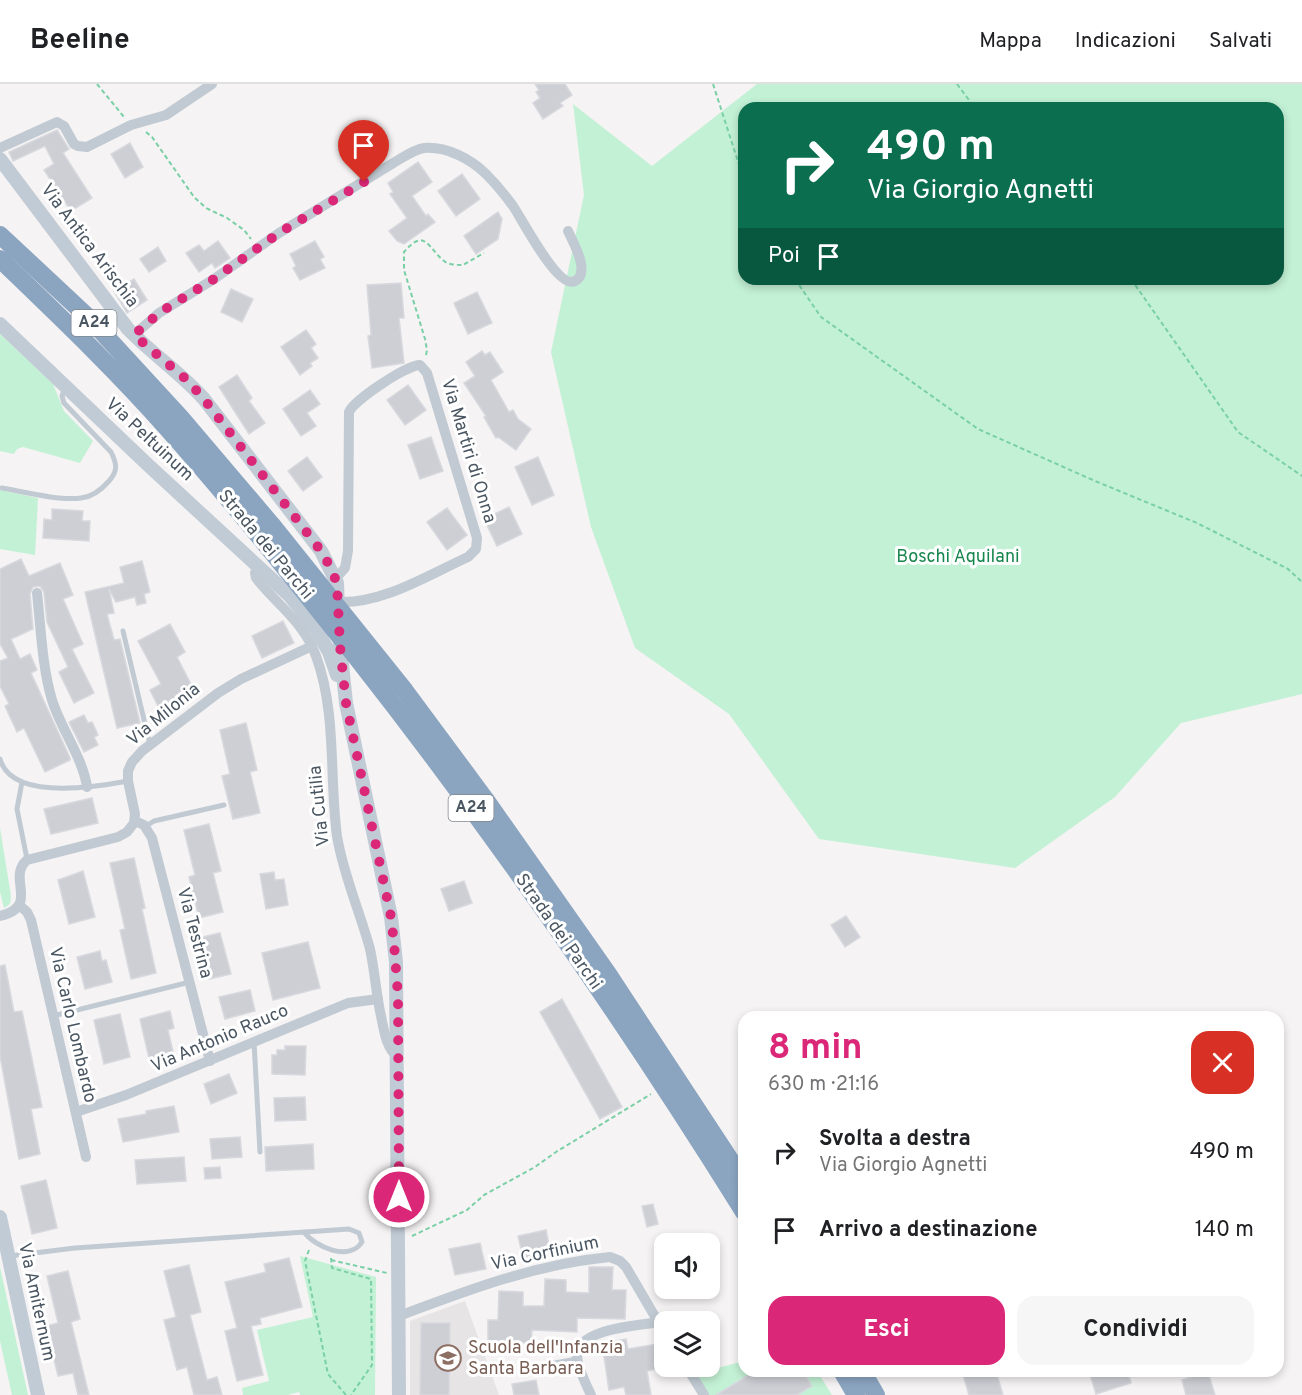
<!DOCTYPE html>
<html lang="it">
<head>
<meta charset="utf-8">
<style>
  body { margin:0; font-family:Overpass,sans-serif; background:#f6f6f6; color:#202124; height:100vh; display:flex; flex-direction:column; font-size:22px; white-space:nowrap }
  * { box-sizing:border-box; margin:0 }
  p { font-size:20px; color:#757577 }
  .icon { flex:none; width:33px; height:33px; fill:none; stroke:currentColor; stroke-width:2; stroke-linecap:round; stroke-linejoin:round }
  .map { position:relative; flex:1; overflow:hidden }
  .sheet { position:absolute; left:738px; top:927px; width:546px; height:366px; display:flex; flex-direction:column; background:#fff; border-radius:18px; box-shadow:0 3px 9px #0003 }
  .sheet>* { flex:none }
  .top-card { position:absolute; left:738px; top:18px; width:546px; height:183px; border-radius:18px; box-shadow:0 3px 9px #0003; background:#0b6e4f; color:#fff; overflow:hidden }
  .tools { position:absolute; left:654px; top:1149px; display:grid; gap:12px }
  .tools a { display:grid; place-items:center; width:66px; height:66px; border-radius:12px; background:#fff; box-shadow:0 3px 9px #0003; font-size:30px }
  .pin { position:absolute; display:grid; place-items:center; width:51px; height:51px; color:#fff; margin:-62px -26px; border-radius:50% 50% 50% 0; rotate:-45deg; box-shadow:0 0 6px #0007 }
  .pin .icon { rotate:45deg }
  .me { position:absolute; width:66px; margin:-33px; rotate:0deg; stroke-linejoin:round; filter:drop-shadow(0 0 4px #0008) }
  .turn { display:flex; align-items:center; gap:21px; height:126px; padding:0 30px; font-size:27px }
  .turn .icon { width:78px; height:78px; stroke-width:2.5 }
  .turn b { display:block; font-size:42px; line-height:51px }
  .then { display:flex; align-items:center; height:57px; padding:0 30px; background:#0003; gap:12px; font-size:22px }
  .round { display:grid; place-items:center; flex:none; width:63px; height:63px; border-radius:18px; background:#f6f6f6 }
  .summary { display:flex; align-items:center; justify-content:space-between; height:102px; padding:0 30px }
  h1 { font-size:36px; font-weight:700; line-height:45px; color:#db2777 }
  .primary-button { display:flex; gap:12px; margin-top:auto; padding:12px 30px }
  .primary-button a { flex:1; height:69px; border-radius:18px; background:#db2777; color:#fff; font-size:24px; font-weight:700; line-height:69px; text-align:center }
  .primary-button a+a { background:#f6f6f6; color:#202124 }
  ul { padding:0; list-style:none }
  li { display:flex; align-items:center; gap:18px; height:78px; padding:0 30px }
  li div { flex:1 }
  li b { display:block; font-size:22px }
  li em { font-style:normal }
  header { display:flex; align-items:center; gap:36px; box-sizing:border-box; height:84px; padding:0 30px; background:#fff; border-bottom:2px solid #e0e0e0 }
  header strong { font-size:28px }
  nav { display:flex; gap:33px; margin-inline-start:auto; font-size:21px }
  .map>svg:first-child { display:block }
</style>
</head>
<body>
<header>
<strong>Beeline</strong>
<nav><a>Mappa</a><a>Indicazioni</a><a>Salvati</a></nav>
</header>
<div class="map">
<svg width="1302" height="1311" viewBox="0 0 1302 1311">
  <rect width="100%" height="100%" fill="#f5f3f3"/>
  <path fill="#e6e4e5" d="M465 1217 499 1311H410V1237Z"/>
  <g fill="#c3f1d5" fill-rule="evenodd">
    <path d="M757 0H1302V610L1181 639 1115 713 1015 784 819 755 729 630 635 564 591 443 551 268 584 111 573 20 652 82ZM744 24H1278V195H744Z"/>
    <path d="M0 250 53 300 64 327 93 357 80 379 23 363 17 365 14 370 0 367Z"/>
    <path d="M0 406 38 414 35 471 0 465Z"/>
    <path d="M0 744 11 812 10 820 4 824 0 808Z"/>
    <path d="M300 1172 376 1193 375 1311H300L299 1308 288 1311H243L242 1304 269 1297 257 1246 313 1233Z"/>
    <path d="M0 1183 28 1311H12L0 1257Z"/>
    <path d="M744 1277V1287H817L832 1311H708L695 1290Z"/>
  </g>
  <g fill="#cdcfd5" stroke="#d7d9de" stroke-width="1.5">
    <path d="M535 0H565L572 11 560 19 563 22 543 35 533 19 540 14 536 8 539 6Z"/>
    <path d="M57 46 69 65 63 69 92 114 71 127 44 86 54 80 45 62 13 77 9 68Z"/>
    <path d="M130 59 143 83 125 94 111 70Z"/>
    <path d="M418 78 432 98 412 112 426 132 428 130 435 138 404 160 397 157 389 147 407 134 390 110 393 108 388 99Z"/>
    <path d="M462 90 480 115 456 132 438 107Z"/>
    <path d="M498 128 502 135 498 155 476 170 464 152Z"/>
    <path d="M218 157 230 174 215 184 212 179 199 188 186 169 199 161 204 167Z"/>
    <path d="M315 157 324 173 320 175 325 184 300 196 293 184 296 182 290 170Z"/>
    <path d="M158 163 166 177 149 188 140 175Z"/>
    <path d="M134 195 147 216 127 229 114 207Z"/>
    <path d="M401 199 404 234H399L404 279 372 284 368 252 371 251 367 201Z"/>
    <path d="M231 205 253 215 242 238 221 228Z"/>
    <path d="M477 208 492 239 468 250 454 219Z"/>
    <path d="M306 246 316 260 311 264 318 274 310 279 312 282 300 291 281 263Z"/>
    <path d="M482 267 485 271 490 268 503 288 491 296 509 328 513 326 518 335 531 345 516 366 498 353 496 354 484 333 486 332 464 299 475 292 466 278Z"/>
    <path d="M237 291 252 314 249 317 265 339 249 350 219 303Z"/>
    <path d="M408 301 426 326 405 341 387 316Z"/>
    <path d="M310 306 320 320 307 329 316 342 301 352 283 325Z"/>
    <path d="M431 353 443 387 420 395 408 361Z"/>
    <path d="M307 373 322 393 303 407 288 387Z"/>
    <path d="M538 373 554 411 532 421 515 383Z"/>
    <path d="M509 423 522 450 497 462 484 435Z"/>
    <path d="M447 424 467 451 447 466 427 438Z"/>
    <path d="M52 425 83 427 82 437H90L89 457 43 454 44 435 52 436Z"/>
    <path d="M21 475 29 492 60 479 73 511 63 515 83 560 72 565 94 609 74 619 59 588 68 583 47 538 44 508 40 502 33 503 30 510 33 545 11 555 20 575 30 570 37 586 31 589 70 674V676L45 688 24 644 17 648 5 622 9 620 0 602V577L8 574 0 560V485Z"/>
    <path d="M142 477 150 508 144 510 146 519 137 521 135 513 116 518 109 505 114 529 107 530 114 556 120 555 140 639 117 644 85 508 124 499 120 483Z"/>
    <path d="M283 537 294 559 262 574 252 552Z"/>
    <path d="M170 540 185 568 177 573 195 608 160 626 150 606 161 600 138 557Z"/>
    <path d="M84 631 88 639 92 638 98 651 94 653 98 661 84 668 69 638Z"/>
    <path d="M246 639 257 686 250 688 260 729 233 735 222 692 230 690 220 646Z"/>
    <path d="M92 714 98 739 51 750 44 725Z"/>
    <path d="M209 740 221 787 213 789 223 828 199 834 189 793 195 791 184 746Z"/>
    <path d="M134 774 145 824 142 825 156 889 131 895 120 846 125 845 110 779Z"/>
    <path d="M83 787 95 833 69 840 58 796Z"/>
    <path d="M274 788 275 796 284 795 288 821 266 825 260 790Z"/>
    <path d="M464 797 472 819 449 827 441 805Z"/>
    <path d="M846 832 860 853 845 863 831 841Z"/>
    <path d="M220 849 231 890 209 895 198 854Z"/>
    <path d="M308 858 320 904 273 916 262 869Z"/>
    <path d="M100 867 102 877 106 876 112 898 85 905 77 873Z"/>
    <path d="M5 881 14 928 22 927 42 1023 31 1025 40 1070 19 1075 0 972V882Z"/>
    <path d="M250 906 255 927 225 935 219 913Z"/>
    <path d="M562 915 622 1023 600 1035 540 928Z"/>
    <path d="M170 927 174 944 168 946 173 968 149 974 140 935Z"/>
    <path d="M120 930 130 973 104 980 94 936Z"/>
    <path d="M285 962H306L305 991 272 990V971H277V966H285Z"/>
    <path d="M229 990 237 1009 211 1020 204 1000Z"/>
    <path d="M305 1013 306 1036 275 1037 274 1014Z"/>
    <path d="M174 1022 179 1048 123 1058 118 1035 146 1030V1027Z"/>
    <path d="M240 1053 242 1073 212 1075 210 1055Z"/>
    <path d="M313 1060 314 1085 266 1087 265 1063Z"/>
    <path d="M184 1073 186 1097 137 1100 135 1076Z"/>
    <path d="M220 1083 221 1094 205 1095 204 1084Z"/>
    <path d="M46 1096 57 1144 32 1150 21 1102Z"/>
    <path d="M653 1120 658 1140 647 1143 642 1122Z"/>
    <path d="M546 1146 551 1171 524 1177 518 1152Z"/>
    <path d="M480 1159 486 1185 455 1191 449 1165Z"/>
    <path d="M289 1174 302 1223 260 1234 261 1240 251 1242 263 1291 237 1297 225 1247 237 1244 225 1198 266 1188 264 1180Z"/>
    <path d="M189 1181 201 1228 190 1231 207 1296 217 1293 222 1311H194L187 1283 177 1286 164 1236 176 1233 164 1187Z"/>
    <path d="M589 1183H613L612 1206H626L625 1235 577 1234V1248L532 1246 531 1259 488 1258V1236H498L499 1207 523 1208V1222H544L545 1195 566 1196V1208L589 1209Z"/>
    <path d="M68 1187 80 1235 71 1238 89 1311H78L73 1289 58 1292 46 1242 58 1239 47 1192Z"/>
    <path d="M421 1239H450L449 1311H420Z"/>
    <path d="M626 1255 628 1265 657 1260 661 1284 647 1287 651 1311H626L624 1303 609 1306 602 1259Z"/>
    <path d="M755 1287H803L812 1302 797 1311H716Z"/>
    <path d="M979 1287H996L1003 1311H969L963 1291Z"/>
    <path d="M1089 1287H1128L1131 1299 1096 1310Z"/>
    <path d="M1208 1288 1215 1311H1186L1182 1296Z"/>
    <path d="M536 1296 539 1311H514L512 1300Z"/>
  </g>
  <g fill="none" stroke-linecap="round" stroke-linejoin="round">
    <g stroke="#7ad0a6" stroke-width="2" stroke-dasharray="4.5 3" stroke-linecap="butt">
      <path d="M97 0 124 33"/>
      <path d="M713 0 744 96"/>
      <path d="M957 0 975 24"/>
      <path d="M146 48 152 53 194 113 206 124 227 134 244 146 251 155"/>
      <path d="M795 195 821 233 978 345 1095 397 1197 439 1288 485 1302 498"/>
      <path d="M1131 195 1238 348 1302 392"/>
      <path d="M426 271 427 266 425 255 404 186V168C425 143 428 164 444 177 449 181 457 181 463 181L484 169"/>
      <path d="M412 1152 467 1126 484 1111 535 1083 556 1068 651 1010"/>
      <path d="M309 1166 305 1177 328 1290 346 1311"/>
      <path d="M331 1174 332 1184 371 1195 372 1281 351 1311"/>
      <path d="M331 1176 387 1189"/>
    </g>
    <g stroke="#c1cad2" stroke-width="5">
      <path d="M2 404C24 408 60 417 81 414 92 413 102 405 109 397 118 387 117 380 111 368L64 319 62 312 65 304"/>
      <path d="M123 547 150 661"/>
      <path d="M0 675C12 717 96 703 128 697"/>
      <path d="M22 698 17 725 27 775"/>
      <path d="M146 742 154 737 224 721"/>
      <path d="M53 932 190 898"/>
      <path d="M254 958 260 1068"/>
      <path d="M10 1172 75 1164 349 1145 359 1149 362 1158C349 1178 315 1163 304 1148"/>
      <path d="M538 1282 577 1275"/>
    </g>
    <g stroke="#c1cad2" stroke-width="10">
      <path d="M0 64 57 38 64 42 74 60 78 62 87 63 131 41 166 31 212 0"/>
      <path d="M134 251 159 229 214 195 279 149 395 78C404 73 413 66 424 64 446 62 471 75 486 90 496 100 505 111 513 122 522 135 558 206 575 197 591 189 573 158 568 147"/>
      <path d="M258 482 255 489 256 494C277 521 304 538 316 572 337 629 329 692 337 752 343 790 360 828 370 865 375 888 376 910 381 932 384 946 386 965 398 973"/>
      <path d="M336 494 345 484 348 467 349 328C354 316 407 281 420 281L427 289 477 454 476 465 468 473C428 491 383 520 338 518"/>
      <path d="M37 509C41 545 42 582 52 616 61 645 83 674 87 703"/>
      <path d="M135 737 144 741 152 754 210 977"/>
      <path d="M19 821 27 828 31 836 86 1073"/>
      <path d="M0 832C41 822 6 794 27 776L118 753 127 748 134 739 135 730 128 697V687L132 678 142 667 218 609 241 595 312 562"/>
      <path d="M76 1028 126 1011 348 919 378 915"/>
      <path d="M399 1232C468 1206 536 1180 610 1173L620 1177 626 1183 664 1248"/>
      <path d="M686 1282 704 1311"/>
      <path d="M591 1311C586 1300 577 1283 577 1271 579 1244 637 1242 659 1238"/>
    </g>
    <g stroke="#c1cbd6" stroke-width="14">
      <path d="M0 75 128 245C152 270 181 289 204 315L321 467 337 499 338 525"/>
      <path d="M0 240 147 380 289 511 316 545 329 568 337 591"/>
      <path d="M339 551 346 619 391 833 396 878 399 1311"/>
      <path d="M0 1133 38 1311"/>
    </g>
    <g stroke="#8ba5c1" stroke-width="18">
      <path d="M0 151 90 235 181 334 271 440 405 607 485 715 608 890 744 1097"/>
      <path d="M0 175C57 230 115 285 167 344 233 418 295 496 357 574 496 751 625 937 744 1128"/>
      <path d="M842 1287 856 1311"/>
      <path d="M862 1287 876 1311"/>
    </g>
  </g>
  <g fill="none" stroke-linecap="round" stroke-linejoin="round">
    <path stroke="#db2777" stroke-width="10" stroke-dasharray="0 18" d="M364 98 279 149 214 195 159 229 134 251 187 296 204 315 321 467 332 486 337 500 340 562 346 619 391 833 394 859 398 912 399 1113"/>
  </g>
  <defs>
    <g id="school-ring" transform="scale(1.35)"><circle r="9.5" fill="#fff" stroke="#8d6e63" stroke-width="1.5"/><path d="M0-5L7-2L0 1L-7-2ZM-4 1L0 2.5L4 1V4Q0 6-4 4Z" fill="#8d6e63"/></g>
  </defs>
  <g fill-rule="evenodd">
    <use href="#school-ring" x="448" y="1274"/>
  </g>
  <g text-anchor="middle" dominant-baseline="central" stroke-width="6" stroke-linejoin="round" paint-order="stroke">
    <g fill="#fff" stroke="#808990" stroke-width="1.5">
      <rect x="71.5" y="226" width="45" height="26" rx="4.5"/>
      <rect x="448.5" y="711" width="45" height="26" rx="4.5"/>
    </g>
    <g font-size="16" font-weight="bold" fill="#4a5661">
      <text x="94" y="239">A24</text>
      <text x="471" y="724">A24</text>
    </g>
    <g font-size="18" fill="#4a5661" stroke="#fff">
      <text transform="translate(89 162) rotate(53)">Via Antica Arischia</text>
      <text transform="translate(149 356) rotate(43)">Via Peltuinum</text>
      <text transform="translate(468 367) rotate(73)">Via Martiri di Onna</text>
      <text transform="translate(265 461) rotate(50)">Strada dei Parchi</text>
      <text transform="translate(164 631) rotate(-39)">Via Milonia</text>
      <text transform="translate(320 722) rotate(-96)">Via Cutilia</text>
      <text transform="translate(558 848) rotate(55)">Strada dei Parchi</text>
      <text transform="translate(194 849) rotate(75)">Via Testrina</text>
      <text transform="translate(72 941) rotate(77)">Via Carlo Lombardo</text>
      <text transform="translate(220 955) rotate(-23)">Via Antonio Rauco</text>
      <text transform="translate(545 1170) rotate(-12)">Via Corfinium</text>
      <text transform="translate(36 1218) rotate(78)">Via Amiternum</text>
    </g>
    <g font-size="18" fill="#17864f" stroke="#fff">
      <text x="958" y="473">Boschi Aquilani</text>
    </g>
    <g font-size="18" fill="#785e54" stroke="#fff" text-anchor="start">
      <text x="468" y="1264">Scuola dell'Infanzia<tspan x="468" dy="21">Santa Barbara</tspan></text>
    </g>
  </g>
</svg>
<div class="tools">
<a><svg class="icon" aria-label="sound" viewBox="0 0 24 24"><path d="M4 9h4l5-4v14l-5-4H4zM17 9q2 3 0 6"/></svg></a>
<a><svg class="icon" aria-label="layers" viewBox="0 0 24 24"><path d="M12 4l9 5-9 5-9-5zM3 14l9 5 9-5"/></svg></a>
</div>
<div class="pin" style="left:364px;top:98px;background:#d93025"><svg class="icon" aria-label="arrive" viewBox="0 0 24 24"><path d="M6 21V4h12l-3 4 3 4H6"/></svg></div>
<svg class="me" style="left:399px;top:1113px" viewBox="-20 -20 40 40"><circle r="17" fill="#db2777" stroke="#fff" stroke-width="3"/><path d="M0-11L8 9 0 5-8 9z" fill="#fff"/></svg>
<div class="top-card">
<div class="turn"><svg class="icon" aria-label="right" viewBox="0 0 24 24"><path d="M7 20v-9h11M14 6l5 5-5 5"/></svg><div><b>490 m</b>Via Giorgio Agnetti</div></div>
<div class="then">Poi<svg class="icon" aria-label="arrive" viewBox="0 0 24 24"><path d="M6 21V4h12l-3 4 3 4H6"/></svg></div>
</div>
<section class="sheet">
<div class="summary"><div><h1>8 min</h1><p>630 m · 21:16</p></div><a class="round" style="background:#d93025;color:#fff"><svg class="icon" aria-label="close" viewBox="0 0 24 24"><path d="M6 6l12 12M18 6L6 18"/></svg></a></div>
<ul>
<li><svg class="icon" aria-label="right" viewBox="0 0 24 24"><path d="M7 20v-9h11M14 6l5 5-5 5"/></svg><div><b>Svolta a destra</b><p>Via Giorgio Agnetti</p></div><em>490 m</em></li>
<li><svg class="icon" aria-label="arrive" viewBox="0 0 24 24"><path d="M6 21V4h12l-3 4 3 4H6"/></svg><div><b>Arrivo a destinazione</b></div><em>140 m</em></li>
</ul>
<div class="primary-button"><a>Esci</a><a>Condividi</a></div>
</section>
</div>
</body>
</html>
